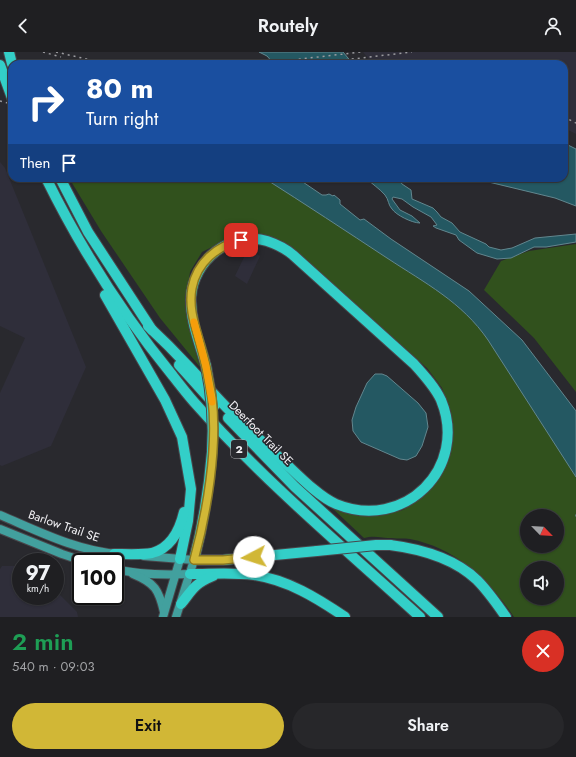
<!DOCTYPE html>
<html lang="en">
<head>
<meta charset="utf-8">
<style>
  body { margin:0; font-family:Jost,sans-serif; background:#27272a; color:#f1f3f6; height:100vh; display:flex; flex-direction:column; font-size:15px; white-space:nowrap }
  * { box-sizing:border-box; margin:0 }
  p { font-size:13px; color:#a1a2a5 }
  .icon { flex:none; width:22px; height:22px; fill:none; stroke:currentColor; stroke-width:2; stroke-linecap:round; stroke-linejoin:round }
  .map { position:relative; height:565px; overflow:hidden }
  .drawer { display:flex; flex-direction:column; background:#1f1f22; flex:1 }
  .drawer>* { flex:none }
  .top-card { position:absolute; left:8px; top:8px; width:560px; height:122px; border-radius:12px; box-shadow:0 1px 3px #0004,0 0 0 1px #3c3d40; background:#1a4fa0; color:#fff; overflow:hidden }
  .needle { width:26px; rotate:115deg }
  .tools { position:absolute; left:520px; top:457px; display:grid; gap:8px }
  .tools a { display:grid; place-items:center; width:44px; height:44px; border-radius:50%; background:#1f1f22; box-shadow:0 1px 3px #0004,0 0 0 1px #3c3d40; font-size:20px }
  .speed { position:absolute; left:12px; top:501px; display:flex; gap:8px; font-size:20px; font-weight:700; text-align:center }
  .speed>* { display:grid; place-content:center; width:52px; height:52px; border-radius:50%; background:#1f1f22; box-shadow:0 1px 3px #0004,0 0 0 1px #3c3d40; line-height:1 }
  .speed small { font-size:10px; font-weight:400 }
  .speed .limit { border:2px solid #111; border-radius:6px; background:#fff; color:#111 }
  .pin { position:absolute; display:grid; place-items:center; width:34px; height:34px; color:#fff; margin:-17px; border-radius:8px; box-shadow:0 2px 6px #0006 }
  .me { position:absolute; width:44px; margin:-22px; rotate:265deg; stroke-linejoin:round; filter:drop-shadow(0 0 3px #0008) }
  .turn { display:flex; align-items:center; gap:14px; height:84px; padding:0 12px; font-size:18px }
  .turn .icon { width:52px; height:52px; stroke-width:2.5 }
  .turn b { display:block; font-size:28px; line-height:34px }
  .then { display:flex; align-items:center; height:38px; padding:0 12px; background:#0003; gap:8px; font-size:15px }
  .round { display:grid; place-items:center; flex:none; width:42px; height:42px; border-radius:21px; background:#27272a }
  .head { display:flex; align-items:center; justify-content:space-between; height:68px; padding:0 12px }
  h1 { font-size:24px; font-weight:600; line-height:30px; color:#1e9e55 }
  .cta { display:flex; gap:8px; margin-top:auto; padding:8px 12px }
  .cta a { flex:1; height:46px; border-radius:24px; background:#d1b736; color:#111; font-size:16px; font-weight:600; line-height:46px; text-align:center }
  .cta a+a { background:#27272a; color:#f1f3f6 }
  header { display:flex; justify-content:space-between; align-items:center; height:52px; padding:0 12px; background:#1f1f22; font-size:18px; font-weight:600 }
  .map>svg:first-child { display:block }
</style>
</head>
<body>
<header><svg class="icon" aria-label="back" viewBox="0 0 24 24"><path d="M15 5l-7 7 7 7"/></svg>Routely<svg class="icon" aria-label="person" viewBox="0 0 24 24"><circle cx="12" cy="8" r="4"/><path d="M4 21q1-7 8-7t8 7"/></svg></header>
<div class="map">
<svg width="576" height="565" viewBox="0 0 576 565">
  <rect width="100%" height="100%" fill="#29292e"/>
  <g fill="#2f2e3a">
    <path d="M363 0H576V82L564 76V12H373Z"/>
    <path d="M0 110 5 116 86 315 51 394 2 414 0 413V341L25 286 0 274Z"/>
    <path d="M248 197 260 204 247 232 235 224Z"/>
    <path d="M2 514H21V544H55V538L77 560 78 565H0V517Z"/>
  </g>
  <g fill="#31511d" fill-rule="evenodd">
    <path d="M69 126H273L471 259 576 414V565H514C489 528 456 496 410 487 404 486 398 487 392 486 382 486 374 483 364 486L331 455 346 461 363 463 384 462 403 458 426 441 451 390V360L442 336 427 316 286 191 262 183 238 182 202 200 190 220 185 254 191 284 200 315 160 266 101 179ZM527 464H557V494H527ZM527 516H557V546H527Z"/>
    <path d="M576 192V340L534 286 484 238 501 209 529 199Z"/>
  </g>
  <g fill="#245862" stroke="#62868e">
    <path d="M259 0H343L353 12H274L267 4Z"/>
    <path d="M564 91 576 97V154L555 146 472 126H564Z"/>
    <path d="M264 126H297L322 143H326L329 142 333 144 334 143 340 148V152L360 168 364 167 391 187 469 239 522 288 576 359V425L488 288C462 250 425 231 387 206 346 179 305 152 264 126Z"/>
    <path d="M366 126H398L402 132 411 138 412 147 433 156 437 160 441 165 452 171 460 180 486 192 489 195 501 198 512 196 535 186 576 182V190L546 195H534L511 206 497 207 477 201 459 188 456 183 436 176 433 174 437 173 431 165 413 155 402 147 393 145 392 147 400 158 412 164 420 171C412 171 396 163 392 157 388 153 389 148 385 143 380 137 372 132 366 126Z"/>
    <path d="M375 322H382L387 324 418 351 426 361 428 375 422 394 416 404 407 408 400 407 361 390 353 379 352 368 356 355 367 331Z"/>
  </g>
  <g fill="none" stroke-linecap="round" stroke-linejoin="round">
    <path stroke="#62868e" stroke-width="1.5" d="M576 464V463"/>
    <g stroke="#48474c" stroke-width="10">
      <g id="major">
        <path d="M0 463C38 479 77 499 118 502"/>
        <path d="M0 477 62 502 86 510"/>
        <path d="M144 504 194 508 176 565"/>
        <path d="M115 517C139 523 165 523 190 522"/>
        <path d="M133 522C155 531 159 538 164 560"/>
        <path d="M163 565 180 507"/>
      </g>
    </g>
    <g stroke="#48474c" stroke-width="12">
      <g id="highway">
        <path d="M9 0 12 12"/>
        <path d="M0 13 12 46"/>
        <path d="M46 126C81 197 123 263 173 324 180 333 187 342 194 350 263 428 343 495 420 565"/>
        <path d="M60 126 88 180 152 278"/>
        <path d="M105 243 165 348 182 385 191 437 188 469 180 507"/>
        <path d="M148 274C162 287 176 301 189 315 203 330 217 346 232 361 248 377 266 393 283 409 297 422 319 445 336 452 404 480 469 416 441 348 435 335 424 323 414 312L293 203C286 197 276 192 267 189 230 178 193 209 191 245 190 269 200 292 206 314"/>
        <path d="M179 313 215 353"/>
        <path d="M228 366 295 435 438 565"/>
        <path d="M212 400C209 437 203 473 194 508H223L317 499"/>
        <path d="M390 493C421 497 454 506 477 528 488 539 497 552 506 565"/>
        <path d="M114 502C124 502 143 503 152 501 171 496 180 477 184 460"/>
        <path d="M190 522C211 522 233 520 254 523 288 528 317 546 345 565"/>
        <path d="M181 552C193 537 194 532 213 524"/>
      </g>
    </g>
    <use href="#major" stroke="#42a09e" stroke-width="8"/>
    <use href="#highway" stroke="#33cfc8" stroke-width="10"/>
    <g stroke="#9c9ca0" stroke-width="1.5" stroke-dasharray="2 4" stroke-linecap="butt">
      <path d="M43 0 61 5"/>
      <path d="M56 0 108 12"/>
      <path d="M257 12 361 0"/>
      <path d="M310 12 412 0"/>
      <path d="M0 49 12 52"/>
      <path d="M564 65 576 71"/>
    </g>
    <g stroke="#48474c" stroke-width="12" stroke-linecap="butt">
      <g id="highway-bridge">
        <path d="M206 314C212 343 214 371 212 400"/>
        <path d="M317 499 376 493H390"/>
      </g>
    </g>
    <use href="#highway-bridge" stroke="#33cfc8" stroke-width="10"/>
  </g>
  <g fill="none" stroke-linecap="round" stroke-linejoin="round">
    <g stroke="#887723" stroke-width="10">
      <path id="route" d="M241 188C217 194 197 210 192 236 188 257 196 276 201 295 206 312 209 329 212 346 218 396 207 460 194 508H223L254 505"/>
    </g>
    <use href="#route" stroke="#d1b736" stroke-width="7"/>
    <path stroke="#f59e0b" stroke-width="7" d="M194 270 206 314 212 350"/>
  </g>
  <g text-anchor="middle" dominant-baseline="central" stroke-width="3" stroke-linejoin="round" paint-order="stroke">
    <rect fill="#29292e" stroke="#b6b5b9" stroke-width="1" x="231" y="388" width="16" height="18" rx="3"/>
    <g font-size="11" font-weight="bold" fill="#f2f1f5">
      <text x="239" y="397">2</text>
    </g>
    <g font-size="12" fill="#f2f1f5" stroke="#29292e">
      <text transform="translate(261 381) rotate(45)">Deerfoot Trail SE</text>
      <text transform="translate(64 474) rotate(19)">Barlow Trail SE</text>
    </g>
  </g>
</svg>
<div class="tools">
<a><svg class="needle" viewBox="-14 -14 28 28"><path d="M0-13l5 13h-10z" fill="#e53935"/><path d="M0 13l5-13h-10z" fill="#a1a2a5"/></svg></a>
<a><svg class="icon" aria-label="sound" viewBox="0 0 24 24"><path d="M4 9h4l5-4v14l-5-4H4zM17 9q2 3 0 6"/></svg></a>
</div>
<div class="speed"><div>97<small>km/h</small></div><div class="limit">100</div></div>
<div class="pin" style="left:241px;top:188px;background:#d93025"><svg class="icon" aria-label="arrive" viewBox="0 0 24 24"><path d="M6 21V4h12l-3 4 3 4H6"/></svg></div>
<svg class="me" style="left:254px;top:505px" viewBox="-20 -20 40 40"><circle r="19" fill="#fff"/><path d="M0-13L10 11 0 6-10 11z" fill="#d1b736"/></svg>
<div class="top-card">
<div class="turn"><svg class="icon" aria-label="right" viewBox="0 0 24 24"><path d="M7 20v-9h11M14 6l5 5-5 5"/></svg><div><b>80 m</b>Turn right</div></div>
<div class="then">Then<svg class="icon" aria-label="arrive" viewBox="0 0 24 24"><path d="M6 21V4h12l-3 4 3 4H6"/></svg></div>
</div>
</div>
<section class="drawer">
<div class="head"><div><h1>2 min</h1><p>540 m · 09:03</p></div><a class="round" style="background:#d93025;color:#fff"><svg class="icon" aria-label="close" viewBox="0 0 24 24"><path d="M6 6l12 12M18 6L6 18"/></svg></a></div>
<div class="cta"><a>Exit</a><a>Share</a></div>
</section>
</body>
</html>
